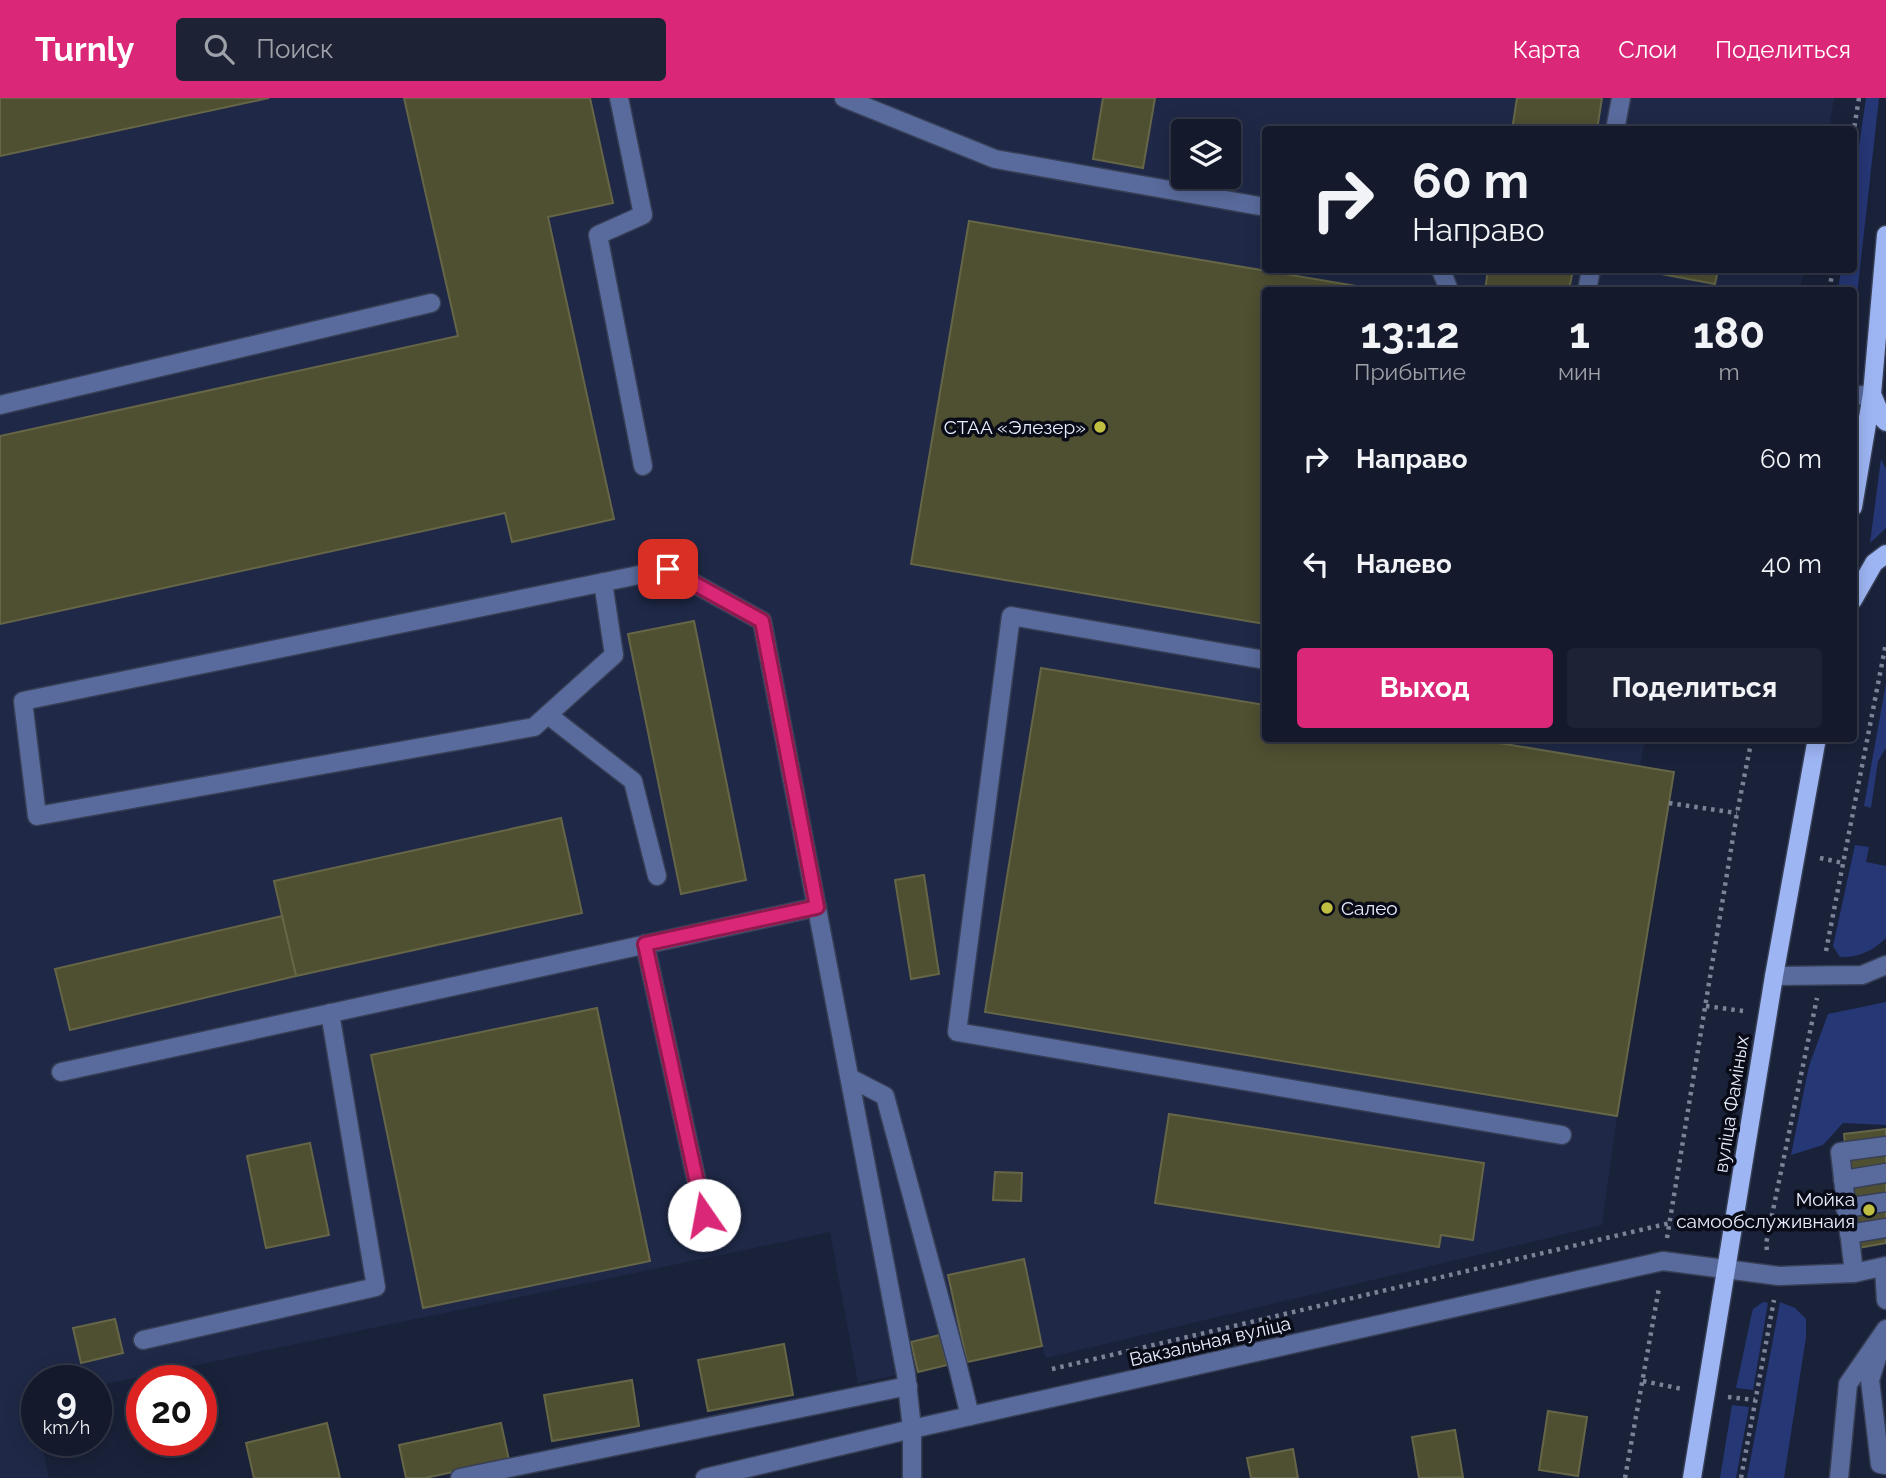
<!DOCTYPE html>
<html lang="ru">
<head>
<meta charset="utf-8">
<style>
  body { margin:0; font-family:Raleway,sans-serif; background:#1d2334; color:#f1f3f6; height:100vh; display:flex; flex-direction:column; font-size:26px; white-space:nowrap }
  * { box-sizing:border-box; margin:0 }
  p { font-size:23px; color:#9da1a9 }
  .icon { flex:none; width:38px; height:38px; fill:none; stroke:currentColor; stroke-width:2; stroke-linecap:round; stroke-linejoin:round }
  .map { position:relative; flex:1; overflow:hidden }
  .side { position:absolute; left:1262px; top:189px; width:595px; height:455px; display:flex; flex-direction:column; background:#141a2c; border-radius:7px; box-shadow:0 4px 18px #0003,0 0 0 2px #333848 }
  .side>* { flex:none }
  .top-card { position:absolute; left:1262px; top:28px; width:595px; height:147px; border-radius:7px; box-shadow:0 4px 18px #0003,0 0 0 2px #333848; background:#141a2c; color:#f1f3f6; overflow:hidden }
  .controls { position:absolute; left:1171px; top:21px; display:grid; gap:14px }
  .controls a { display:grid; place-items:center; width:70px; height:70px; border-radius:7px; background:#141a2c; box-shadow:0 4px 18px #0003,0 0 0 2px #333848; font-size:35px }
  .speed { position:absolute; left:21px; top:1267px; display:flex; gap:14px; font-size:35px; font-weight:700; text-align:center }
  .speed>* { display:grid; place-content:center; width:91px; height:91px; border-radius:50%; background:#141a2c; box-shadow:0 4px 18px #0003,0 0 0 2px #333848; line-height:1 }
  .speed small { font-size:18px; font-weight:400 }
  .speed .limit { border:10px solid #d22; background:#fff; color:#111 }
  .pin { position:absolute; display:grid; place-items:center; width:60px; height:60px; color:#fff; margin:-30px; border-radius:14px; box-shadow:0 4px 10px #0006 }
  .me { position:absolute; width:77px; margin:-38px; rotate:348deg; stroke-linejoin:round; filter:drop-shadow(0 0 5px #0008) }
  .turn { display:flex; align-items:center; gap:24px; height:147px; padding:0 35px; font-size:32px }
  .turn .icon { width:91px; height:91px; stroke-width:2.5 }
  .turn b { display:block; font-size:49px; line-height:60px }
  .eta { display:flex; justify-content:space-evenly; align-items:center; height:119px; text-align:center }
  .eta b { font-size:42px; font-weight:700; line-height:49px }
  .action { display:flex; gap:14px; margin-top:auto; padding:14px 35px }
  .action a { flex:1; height:80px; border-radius:7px; background:#db2777; color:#fff; font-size:28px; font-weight:700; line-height:80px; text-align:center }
  .action a+a { background:#1d2334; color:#f1f3f6 }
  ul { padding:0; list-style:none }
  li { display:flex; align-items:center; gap:21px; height:105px; padding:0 35px }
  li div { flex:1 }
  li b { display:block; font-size:26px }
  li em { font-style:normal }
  header { display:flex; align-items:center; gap:42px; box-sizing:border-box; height:98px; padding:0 35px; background:#db2777; color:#fff }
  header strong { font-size:33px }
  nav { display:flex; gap:38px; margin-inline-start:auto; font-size:24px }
  .search { width:490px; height:63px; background:#1d2334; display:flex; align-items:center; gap:18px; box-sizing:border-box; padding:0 24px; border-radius:7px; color:#9da1a9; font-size:26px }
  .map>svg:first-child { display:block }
</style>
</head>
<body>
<header>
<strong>Turnly</strong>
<div class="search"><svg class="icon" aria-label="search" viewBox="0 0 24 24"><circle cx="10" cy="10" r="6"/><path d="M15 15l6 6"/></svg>Поиск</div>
<nav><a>Карта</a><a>Слои</a><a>Поделиться</a></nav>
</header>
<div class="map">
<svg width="1886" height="1380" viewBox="0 0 1886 1380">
  <rect width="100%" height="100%" fill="#1a223a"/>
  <path fill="#1f2947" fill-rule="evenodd" d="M0 0H1834L1829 31 1265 32V172H1804L1800 192H1265V640L1645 641 1640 669 1674 674 1617 1018 1602 1127 1046 1260 1042 1248 858 1285 830 1134 96 1288V1283H37V1300L33 1302 37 1320V1342H41L49 1380H0ZM1183 33H1228V79H1183ZM924 778 939 876 911 881 895 782Z"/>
  <g fill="#253775">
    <path d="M1866 0H1879L1853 233V192H1838L1841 172H1853V90Z"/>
    <path d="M1881 361 1886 371V430L1870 445Z"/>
    <path d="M1886 585V650L1878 663 1871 710 1864 708Z"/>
    <path d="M1855 747 1869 749 1866 764 1886 768V840C1873 853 1858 860 1840 859L1833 848Z"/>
    <path d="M1886 904V1027L1843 1025 1823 1047 1791 1057 1809 968 1828 916Z"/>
    <path d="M1763 1204 1768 1205 1753 1292 1736 1290 1751 1219 1753 1211Z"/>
    <path d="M1780 1204 1795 1210 1806 1221V1239L1784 1380H1747Z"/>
    <path d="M1732 1307 1749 1309 1736 1380H1720Z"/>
  </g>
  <g fill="#4f4f32" stroke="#666647" stroke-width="2">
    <path d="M0 0H269L0 58Z"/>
    <path d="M404 0H590L613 105 548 119 614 421 512 444 505 415 0 526V338L458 238Z"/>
    <path d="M1103 0H1155L1143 70 1093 61Z"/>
    <path d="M1517 0H1602L1597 32H1512Z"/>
    <path d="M969 123 1374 191 1265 192V526L911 466Z"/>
    <path d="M1488 172H1573L1569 192H1485Z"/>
    <path d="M1640 172H1718L1715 186Z"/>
    <path d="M694 523 746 782 681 796 628 536Z"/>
    <path d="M1041 570 1265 607V640H1469L1674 674 1617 1018 985 914Z"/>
    <path d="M561 720 582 815 296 878 274 783Z"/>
    <path d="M924 777 939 876 911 881 895 782Z"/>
    <path d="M282 818 296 878 70 932 55 871Z"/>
    <path d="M597 910 650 1163 423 1210 371 957Z"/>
    <path d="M1169 1016 1484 1065 1473 1142 1441 1137 1439 1149 1155 1105Z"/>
    <path d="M1886 1031V1145L1858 1150 1848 1080 1844 1036Z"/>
    <path d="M310 1045 329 1137 266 1150 247 1058Z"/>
    <path d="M995 1074 1022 1075 1021 1103 993 1102Z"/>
    <path d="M1024 1161 1042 1248 967 1264 948 1177Z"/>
    <path d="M115 1221 123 1255 81 1265 73 1230Z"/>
    <path d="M940 1237 947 1267 918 1274 911 1244Z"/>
    <path d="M784 1246 793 1297 708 1313 698 1262Z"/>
    <path d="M632 1282 639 1328 552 1343 544 1297Z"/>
    <path d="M1548 1313 1587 1319 1578 1378 1539 1372Z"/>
    <path d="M327 1325 340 1380H254L246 1345Z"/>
    <path d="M501 1325 509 1362 425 1380H406L399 1347Z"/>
    <path d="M1455 1332 1463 1379 1419 1380 1412 1339Z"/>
    <path d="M1293 1351 1298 1380H1251L1247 1360Z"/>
  </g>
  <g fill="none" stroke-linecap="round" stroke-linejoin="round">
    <g stroke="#373f56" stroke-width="21">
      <g id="minor">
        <path d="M619 0 643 117 598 137 643 368"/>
        <path d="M844 0 995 61 1265 109"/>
        <path d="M1615 32 1621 0"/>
        <path d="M1441 172 1449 192"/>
        <path d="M1587 192 1591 172"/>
        <path d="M1853 298 1872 296"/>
        <path d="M0 307 431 205"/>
        <path d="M603 484 614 557 534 629 37 718 23 603 668 471 762 523 906 1276 912 1331V1380"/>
        <path d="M1265 562 1011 518 957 934 1562 1037"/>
        <path d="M548 617 633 683 657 778"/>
        <path d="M645 846 704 1117"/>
        <path d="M1774 878 1862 877 1886 867"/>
        <path d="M61 974 817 809"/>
        <path d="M850 980 885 998 957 1265 970 1318"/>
        <path d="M1843 1082 1886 1075"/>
        <path d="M1845 1110 1886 1104"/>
        <path d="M1849 1136 1886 1130"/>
        <path d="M1884 1169 1886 1202"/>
        <path d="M1854 1175 1840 1054 1886 1048"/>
        <path d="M143 1242 376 1189 330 915"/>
        <path d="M1880 1250 1870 1282 1880 1366 1886 1367"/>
        <path d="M460 1380 908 1288"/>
        <path d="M705 1380 912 1331 1663 1163 1779 1178 1854 1175 1886 1168"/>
        <path d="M1839 1380 1848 1286 1886 1231"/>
      </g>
    </g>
    <g stroke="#373f56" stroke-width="21">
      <g id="major">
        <path d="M1886 137 1872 296 1882 320 1886 324"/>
        <path d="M1853 409 1872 296"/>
        <path d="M1853 502 1874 465 1886 456"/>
        <path d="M1692 1380 1774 878 1817 640"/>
      </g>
    </g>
    <g stroke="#7c8397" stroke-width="4.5" stroke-dasharray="3.5 5" stroke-linecap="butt">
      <path d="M1853 37 1859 0"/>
      <path d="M1829 192 1833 172"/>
      <path d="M1669 705 1737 715"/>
      <path d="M1820 760 1843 765"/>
      <path d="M1826 853 1886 545"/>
      <path d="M1706 908 1743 913"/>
      <path d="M1667 1140 1737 715 1752 640"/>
      <path d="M1767 1152 1766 1146 1817 900"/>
      <path d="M1052 1271 1670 1125"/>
      <path d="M1643 1283 1682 1291"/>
      <path d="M1728 1299 1755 1302"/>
      <path d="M1625 1380 1659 1190"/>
      <path d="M1741 1380 1774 1202"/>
    </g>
    <use href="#minor" stroke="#596b9d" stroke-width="18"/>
    <use href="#major" stroke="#9eb5f4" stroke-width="18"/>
  </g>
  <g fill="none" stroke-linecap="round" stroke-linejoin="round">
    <g stroke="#8e194d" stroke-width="18">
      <path id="route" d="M668 471 762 523 817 809 645 846 704 1117"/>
    </g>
    <use href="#route" stroke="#db2777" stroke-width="12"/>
  </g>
  <g fill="#c0be41" stroke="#090c17" stroke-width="2.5">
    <circle cx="1100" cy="329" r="7"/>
    <circle cx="1327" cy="810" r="7"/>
    <circle cx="1869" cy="1112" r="7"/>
  </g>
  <g text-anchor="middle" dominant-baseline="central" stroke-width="7" stroke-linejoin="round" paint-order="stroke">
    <g font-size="19" fill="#e8eeff" stroke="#090c17" text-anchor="end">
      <text x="1086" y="329">СТАА «Элезер»</text>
      <text x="1341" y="810" text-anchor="start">Салео</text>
      <text x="1855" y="1101">Мойка<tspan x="1855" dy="22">самообслуживнаия</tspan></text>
    </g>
    <g font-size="19" fill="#e8eeff" stroke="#090c17">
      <text transform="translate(1731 1006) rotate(-81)">вуліца Фаміных</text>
      <text transform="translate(1210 1243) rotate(-13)">Вакзальная вуліца</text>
    </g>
  </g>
</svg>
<div class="controls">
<a><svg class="icon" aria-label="layers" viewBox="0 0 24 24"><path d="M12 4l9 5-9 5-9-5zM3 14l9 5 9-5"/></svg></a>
</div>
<div class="speed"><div>9<small>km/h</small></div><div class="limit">20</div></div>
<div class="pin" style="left:668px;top:471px;background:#d93025"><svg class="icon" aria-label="arrive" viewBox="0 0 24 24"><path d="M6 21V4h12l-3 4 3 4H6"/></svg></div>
<svg class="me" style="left:704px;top:1117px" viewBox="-20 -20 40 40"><circle r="19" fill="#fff"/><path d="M0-13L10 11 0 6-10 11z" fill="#db2777"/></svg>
<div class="top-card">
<div class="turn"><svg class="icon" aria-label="right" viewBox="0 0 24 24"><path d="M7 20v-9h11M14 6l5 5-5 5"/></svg><div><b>60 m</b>Направо</div></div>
</div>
<section class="side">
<div class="eta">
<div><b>13:12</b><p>Прибытие</p></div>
<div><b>1</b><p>мин</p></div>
<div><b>180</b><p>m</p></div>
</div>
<ul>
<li><svg class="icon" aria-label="right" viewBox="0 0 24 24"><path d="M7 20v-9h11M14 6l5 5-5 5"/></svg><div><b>Направо</b></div><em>60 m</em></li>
<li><svg class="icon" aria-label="left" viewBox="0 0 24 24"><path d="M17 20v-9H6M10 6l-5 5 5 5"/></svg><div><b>Налево</b></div><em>40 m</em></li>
</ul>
<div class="action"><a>Выход</a><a>Поделиться</a></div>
</section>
</div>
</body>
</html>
